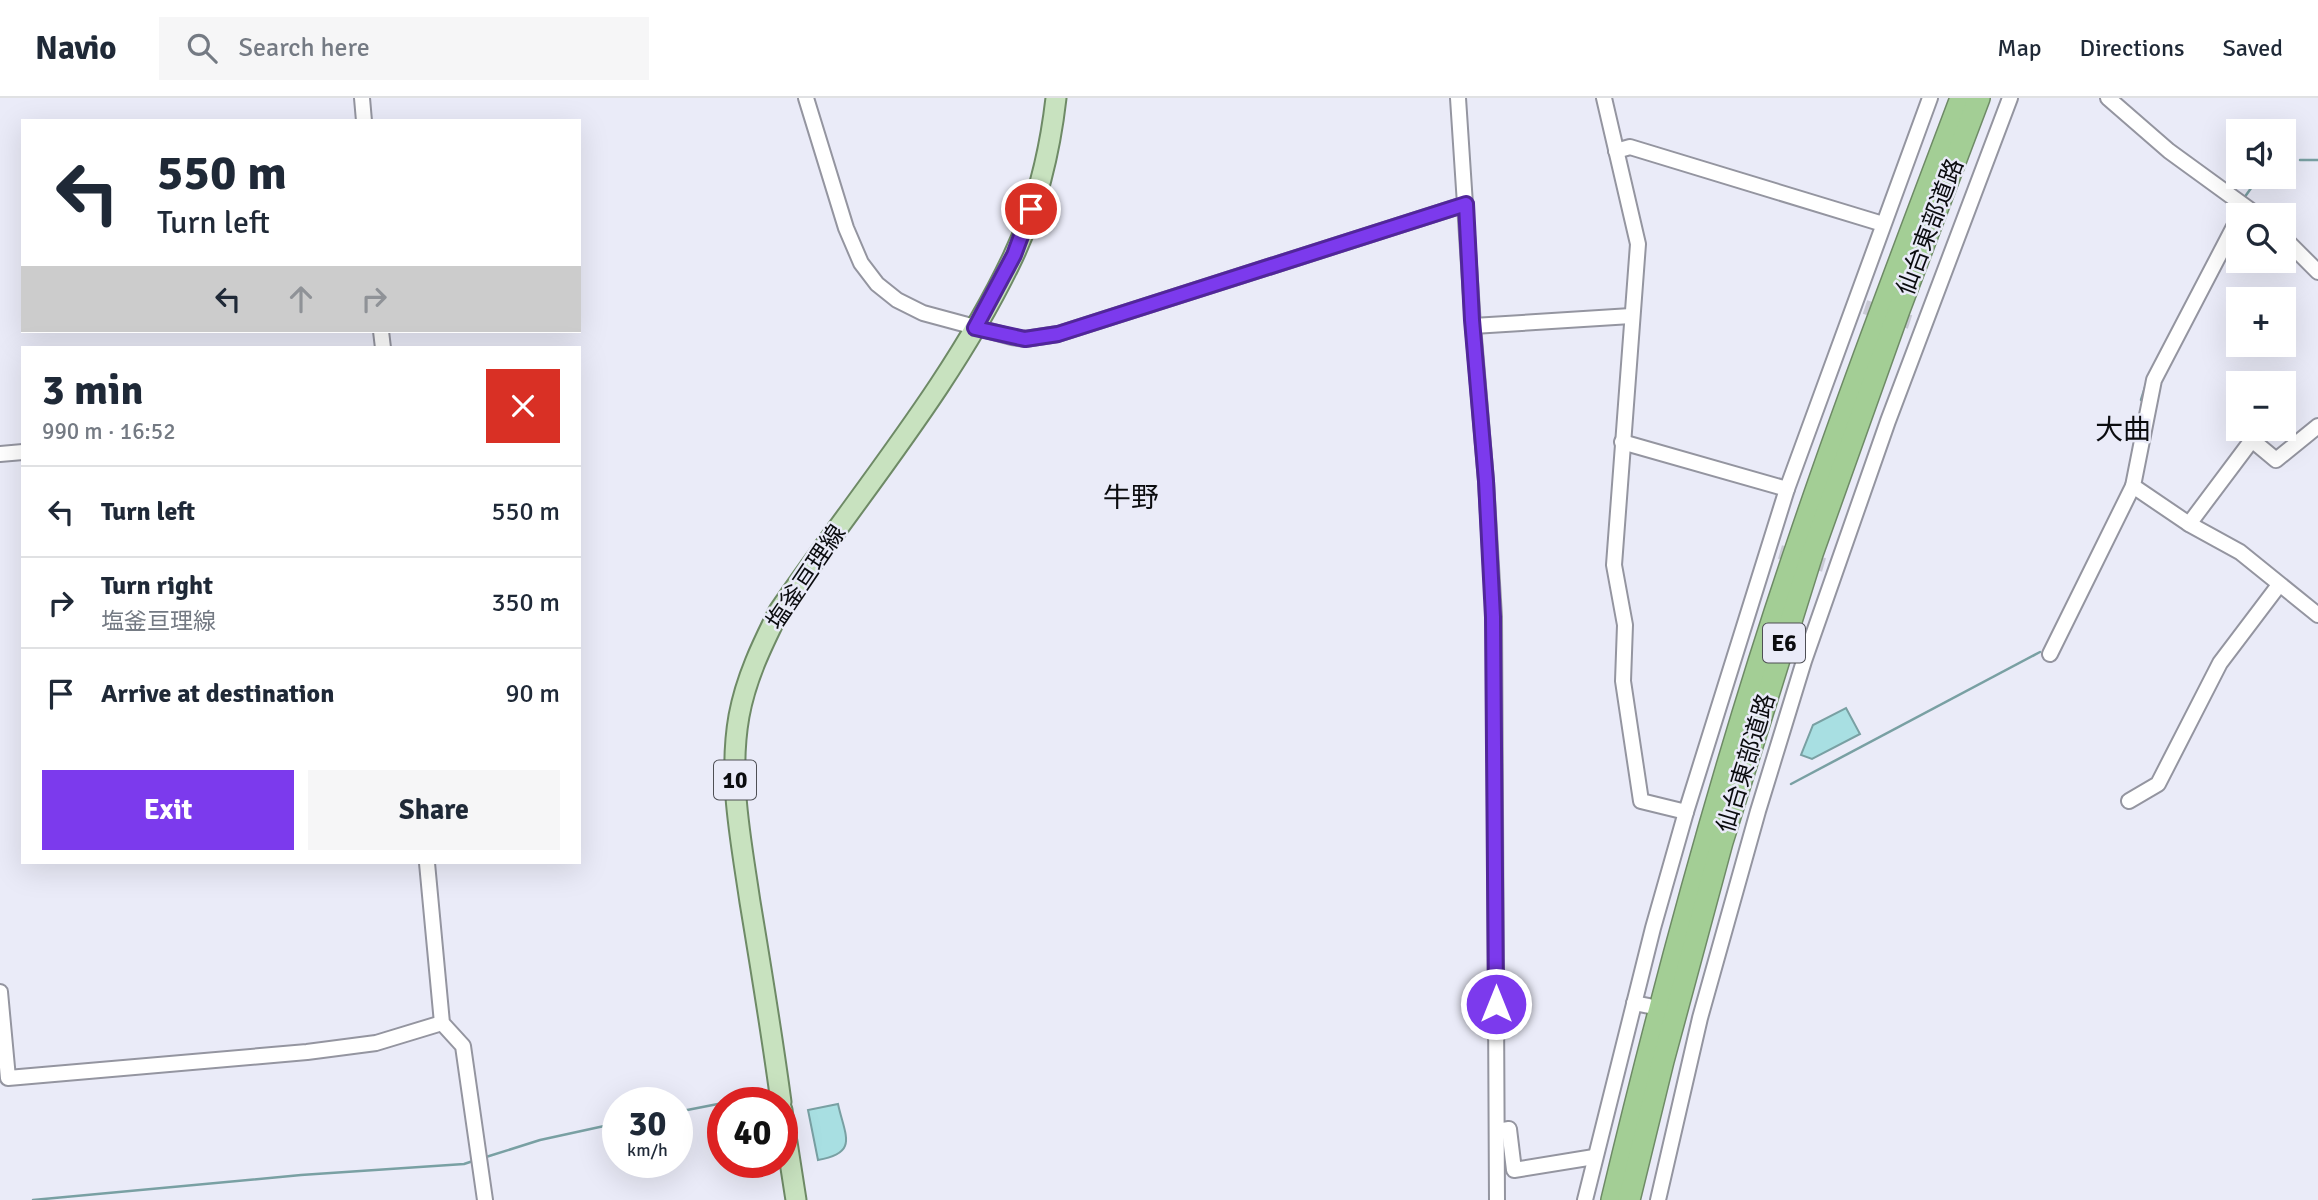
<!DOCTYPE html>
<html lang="en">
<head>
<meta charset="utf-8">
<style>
  body { margin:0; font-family:Signika,"Noto Sans JP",sans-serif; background:#f6f6f7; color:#1f2937; height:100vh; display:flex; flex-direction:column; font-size:26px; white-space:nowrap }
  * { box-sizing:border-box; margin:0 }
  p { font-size:23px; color:#747a83 }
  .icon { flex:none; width:38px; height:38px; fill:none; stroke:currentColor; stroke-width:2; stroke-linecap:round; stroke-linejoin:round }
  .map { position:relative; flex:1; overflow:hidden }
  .sheet { position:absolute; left:21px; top:248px; width:560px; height:518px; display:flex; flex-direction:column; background:#fff; border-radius:0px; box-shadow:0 7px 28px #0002 }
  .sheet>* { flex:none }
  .guide { position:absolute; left:21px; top:21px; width:560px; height:214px; border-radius:0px; box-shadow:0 7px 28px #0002; background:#fff; color:#1f2937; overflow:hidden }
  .fabs { position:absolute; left:2226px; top:21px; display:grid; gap:14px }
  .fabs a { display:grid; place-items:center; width:70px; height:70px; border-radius:0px; background:#fff; box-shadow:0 7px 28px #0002; font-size:35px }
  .speed { position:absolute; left:602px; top:989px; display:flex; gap:14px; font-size:35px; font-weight:700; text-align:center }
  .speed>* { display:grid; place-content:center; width:91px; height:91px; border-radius:50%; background:#fff; box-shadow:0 7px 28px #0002; line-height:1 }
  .speed small { font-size:18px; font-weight:400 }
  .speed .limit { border:10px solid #d22; background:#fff; color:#111 }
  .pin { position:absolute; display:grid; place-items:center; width:60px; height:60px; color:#fff; margin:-30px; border:4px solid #fff; border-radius:50%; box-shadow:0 2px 7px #0007 }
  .me { position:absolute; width:77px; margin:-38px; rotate:0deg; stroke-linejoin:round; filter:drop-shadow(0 0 5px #0008) }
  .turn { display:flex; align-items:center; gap:24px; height:147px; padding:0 21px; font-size:32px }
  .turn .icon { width:91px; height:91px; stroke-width:2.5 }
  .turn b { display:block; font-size:49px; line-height:60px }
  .lanes { display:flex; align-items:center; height:66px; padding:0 21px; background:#0003; justify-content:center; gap:35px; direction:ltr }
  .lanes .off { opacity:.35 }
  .round { display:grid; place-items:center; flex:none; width:74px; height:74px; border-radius:0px; background:#f6f6f7 }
  .headline { display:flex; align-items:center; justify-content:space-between; height:119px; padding:0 21px }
  h1 { font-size:42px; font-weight:700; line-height:52px }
  .button { display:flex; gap:14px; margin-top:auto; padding:14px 21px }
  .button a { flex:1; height:80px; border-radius:0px; background:#7c3aed; color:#fff; font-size:28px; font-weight:700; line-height:80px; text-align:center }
  .button a+a { background:#f6f6f7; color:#1f2937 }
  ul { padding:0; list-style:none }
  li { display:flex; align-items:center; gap:21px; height:91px; padding:0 21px; border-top:2px solid #e0e1e3 }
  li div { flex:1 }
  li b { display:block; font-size:26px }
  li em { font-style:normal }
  header { display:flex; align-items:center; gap:42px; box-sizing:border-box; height:98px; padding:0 35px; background:#fff; border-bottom:2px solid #e0e1e3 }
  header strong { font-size:33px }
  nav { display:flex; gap:38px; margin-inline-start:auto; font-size:24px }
  .search { width:490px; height:63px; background:#f6f6f7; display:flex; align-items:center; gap:18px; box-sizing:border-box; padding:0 24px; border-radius:0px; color:#747a83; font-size:26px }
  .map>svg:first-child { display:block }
</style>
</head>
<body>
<header>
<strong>Navio</strong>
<div class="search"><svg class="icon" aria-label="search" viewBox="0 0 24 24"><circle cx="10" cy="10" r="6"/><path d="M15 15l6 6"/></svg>Search here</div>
<nav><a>Map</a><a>Directions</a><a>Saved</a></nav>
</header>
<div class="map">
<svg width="2318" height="1102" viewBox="0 0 2318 1102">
  <rect width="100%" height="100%" fill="#eaebf8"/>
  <g fill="#a8dfe2" stroke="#79a0a3" stroke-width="2">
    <path d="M1846 610 1860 636 1812 661 1801 657 1813 627Z"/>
    <path d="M838 1006C845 1038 859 1055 818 1062L808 1012Z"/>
  </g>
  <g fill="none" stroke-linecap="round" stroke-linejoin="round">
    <g stroke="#79a0a3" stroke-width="2.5">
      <path d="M2300 62H2318"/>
      <path d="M2284 63 2291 62"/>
      <path d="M2244 100 2259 79"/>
      <path d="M2185 208 2196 186"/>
      <path d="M2141 302 2147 283"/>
      <path d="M1791 686 2040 554"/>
      <path d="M726 1004 772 996"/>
      <path d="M677 1014 723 1005"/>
      <path d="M486 1059 540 1042 618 1025"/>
      <path d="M33 1102 301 1077 464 1066 473 1063"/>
    </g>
    <g stroke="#c9cad5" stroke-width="14" stroke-dasharray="14 7" stroke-linecap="butt">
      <path d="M1865 209 1910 224"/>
      <path d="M1780 454 1824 467"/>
    </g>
    <g stroke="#9495a0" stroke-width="18">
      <g id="minor">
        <path d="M362 0 364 23"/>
        <path d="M806 0 846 130 861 165 877 186 897 202 923 215 1012 239 1025 241 1058 236 1466 106"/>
        <path d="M1458 0 1473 228 1486 383 1494 519 1497 1102"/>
        <path d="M1604 0 1638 146 1614 467 1625 527 1623 583 1641 703 1686 714"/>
        <path d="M2108 0 2169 53 2257 117"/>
        <path d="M1616 53 1630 49 1883 126"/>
        <path d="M2238 121 2154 282 2133 388 2189 426 2240 454 2318 517"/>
        <path d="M2284 140 2318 174"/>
        <path d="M1473 228 1631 218"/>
        <path d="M381 233 383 250"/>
        <path d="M1622 344 1787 391"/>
        <path d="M0 356 23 354"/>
        <path d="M2189 426 2252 342 2276 362 2318 328"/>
        <path d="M2050 556 2133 388"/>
        <path d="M2129 703 2158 686 2220 565 2279 487"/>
        <path d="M427 765 442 925 463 948 485 1102"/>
        <path d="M0 894 8 980 307 954 376 945 442 925"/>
        <path d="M1634 905 1649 908"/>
        <path d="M1497 1033 1509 1031 1514 1072 1594 1059"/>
        <path d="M1585 1102 1653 830 1686 714 1787 391 1930 0"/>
        <path d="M1658 1102 1700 920 1758 713 1804 563 1888 323 2010 0"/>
      </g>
    </g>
    <g stroke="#6e8a66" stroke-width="23">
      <g id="major">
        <path d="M781 1004C772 937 761 870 750 804 741 742 728 680 739 618 746 580 762 547 779 513 858 397 953 286 1013 159 1036 110 1050 53 1056 0"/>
        <path d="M782 1012 796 1102"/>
      </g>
    </g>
    <g stroke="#6e8a66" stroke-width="24">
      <g id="highway">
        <path d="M1612 1102C1665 881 1724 662 1797 448 1848 297 1905 149 1961 0"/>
        <path d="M1629 1102 1663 963 1722 744 1812 456 1899 212 1979 0"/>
      </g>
    </g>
    <use href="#minor" stroke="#fff" stroke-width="14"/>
    <use href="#major" stroke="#c8e2bf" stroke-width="19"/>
    <use href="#highway" stroke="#a3ce95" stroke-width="21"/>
  </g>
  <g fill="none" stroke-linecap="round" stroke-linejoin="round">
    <g stroke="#51269a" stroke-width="18">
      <path id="route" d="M1031 111 1014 157 975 230 1025 241 1058 236 1466 106 1472 222 1486 383 1493 519 1496 906"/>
    </g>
    <use href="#route" stroke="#7c3aed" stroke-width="12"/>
  </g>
  <g text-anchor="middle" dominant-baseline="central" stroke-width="5" stroke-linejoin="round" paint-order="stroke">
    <g fill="#eaebf8" stroke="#4e4f55" stroke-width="2">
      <rect x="1763" y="525.5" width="42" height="39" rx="5"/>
      <rect x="714" y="662.5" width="42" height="39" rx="5"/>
    </g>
    <g font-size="23" font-weight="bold" fill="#0b0c0f">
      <text x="1784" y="545">E6</text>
      <text x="735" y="682">10</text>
    </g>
    <g font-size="24" fill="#0b0c0f" stroke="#eaebf8">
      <text transform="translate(1930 129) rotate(-69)">仙台東部道路</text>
      <text transform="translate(806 479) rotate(-56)">塩釜亘理線</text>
      <text transform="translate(1746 665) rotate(-73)">仙台東部道路</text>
    </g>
    <g font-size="28" fill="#0b0c0f" stroke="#eaebf8">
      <text x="2123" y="332">大曲</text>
      <text x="1131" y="400">牛野</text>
    </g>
  </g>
</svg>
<div class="fabs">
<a><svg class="icon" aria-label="sound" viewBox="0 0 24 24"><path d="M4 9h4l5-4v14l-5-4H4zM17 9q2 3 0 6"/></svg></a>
<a><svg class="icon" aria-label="search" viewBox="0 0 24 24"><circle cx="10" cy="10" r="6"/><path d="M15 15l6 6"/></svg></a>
<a>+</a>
<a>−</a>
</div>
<div class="speed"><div>30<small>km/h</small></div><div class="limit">40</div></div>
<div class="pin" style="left:1031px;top:111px;background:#d93025"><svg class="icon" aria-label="arrive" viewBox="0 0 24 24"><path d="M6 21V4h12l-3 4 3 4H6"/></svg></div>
<svg class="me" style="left:1496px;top:906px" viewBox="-20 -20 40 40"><circle r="17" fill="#7c3aed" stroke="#fff" stroke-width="3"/><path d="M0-11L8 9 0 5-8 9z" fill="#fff"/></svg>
<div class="guide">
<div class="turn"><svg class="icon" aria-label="left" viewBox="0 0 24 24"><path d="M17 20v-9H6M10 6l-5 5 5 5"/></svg><div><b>550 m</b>Turn left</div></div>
<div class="lanes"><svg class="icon" aria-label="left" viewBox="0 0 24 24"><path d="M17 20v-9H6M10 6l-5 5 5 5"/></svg><svg class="icon off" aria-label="ahead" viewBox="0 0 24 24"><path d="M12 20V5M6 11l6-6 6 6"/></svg><svg class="icon off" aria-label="right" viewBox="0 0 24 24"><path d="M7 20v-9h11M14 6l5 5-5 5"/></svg></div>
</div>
<section class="sheet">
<div class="headline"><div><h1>3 min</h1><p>990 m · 16:52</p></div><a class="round" style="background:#d93025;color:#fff"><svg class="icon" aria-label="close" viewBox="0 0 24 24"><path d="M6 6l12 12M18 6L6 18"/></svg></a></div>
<ul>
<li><svg class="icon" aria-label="left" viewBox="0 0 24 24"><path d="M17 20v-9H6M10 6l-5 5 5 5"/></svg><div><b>Turn left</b></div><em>550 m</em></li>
<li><svg class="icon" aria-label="right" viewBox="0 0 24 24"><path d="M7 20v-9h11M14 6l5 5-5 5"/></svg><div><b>Turn right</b><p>塩釜亘理線</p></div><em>350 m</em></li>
<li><svg class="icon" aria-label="arrive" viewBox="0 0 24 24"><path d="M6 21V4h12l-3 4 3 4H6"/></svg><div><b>Arrive at destination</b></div><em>90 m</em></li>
</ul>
<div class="button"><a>Exit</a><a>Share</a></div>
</section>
</div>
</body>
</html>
